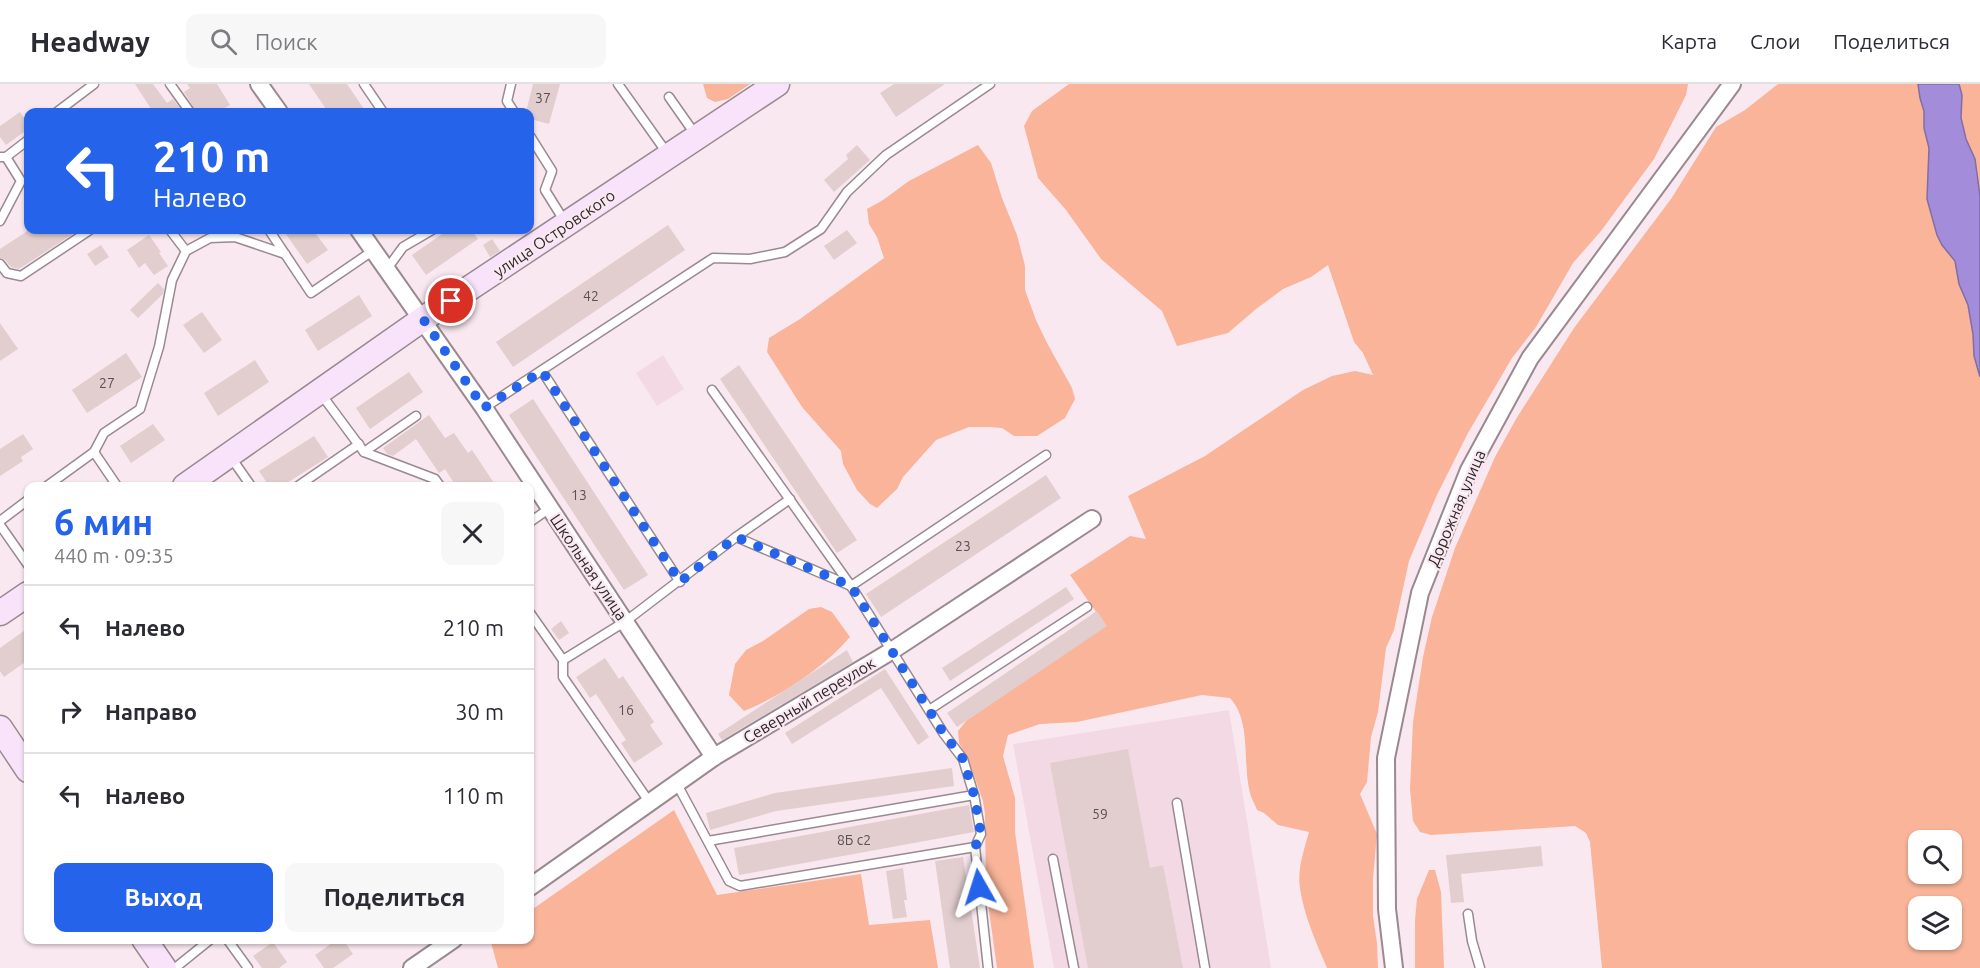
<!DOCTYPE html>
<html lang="ru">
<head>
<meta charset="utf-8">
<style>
  body { margin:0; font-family:Ubuntu,sans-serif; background:#f7f7f7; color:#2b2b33; height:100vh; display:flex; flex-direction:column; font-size:22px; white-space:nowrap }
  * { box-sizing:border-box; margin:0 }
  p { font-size:20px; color:#7c7c81 }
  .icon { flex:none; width:33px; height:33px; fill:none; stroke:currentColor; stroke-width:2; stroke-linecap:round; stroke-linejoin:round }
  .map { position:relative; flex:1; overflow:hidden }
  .details { position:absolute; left:24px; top:398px; width:510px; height:462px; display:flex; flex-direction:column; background:#fff; border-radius:12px; box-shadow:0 2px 4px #0004 }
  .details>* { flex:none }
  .guide { position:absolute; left:24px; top:24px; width:510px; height:126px; border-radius:12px; box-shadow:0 2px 4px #0004; background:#2563eb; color:#fff; overflow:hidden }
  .controls { position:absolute; left:1908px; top:746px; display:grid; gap:12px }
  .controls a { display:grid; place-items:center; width:54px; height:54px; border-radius:12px; background:#fff; box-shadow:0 2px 4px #0004; font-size:30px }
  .pin { position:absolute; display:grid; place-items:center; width:51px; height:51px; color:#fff; margin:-26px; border:3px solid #fff; border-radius:50%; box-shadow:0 2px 6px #0007 }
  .me { position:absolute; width:66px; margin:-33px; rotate:354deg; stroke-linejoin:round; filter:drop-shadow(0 0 4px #0008) }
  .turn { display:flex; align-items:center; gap:21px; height:126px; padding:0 30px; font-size:27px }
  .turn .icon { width:78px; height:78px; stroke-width:2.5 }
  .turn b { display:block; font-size:42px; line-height:51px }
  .round { display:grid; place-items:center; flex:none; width:63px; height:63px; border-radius:12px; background:#f7f7f7 }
  .summary { display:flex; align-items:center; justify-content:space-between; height:102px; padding:0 30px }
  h1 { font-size:36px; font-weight:700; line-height:45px; color:#2563eb }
  .action { display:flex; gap:12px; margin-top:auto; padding:12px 30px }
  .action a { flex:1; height:69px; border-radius:12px; background:#2563eb; color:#fff; font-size:24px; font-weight:700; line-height:69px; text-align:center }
  .action a+a { background:#f7f7f7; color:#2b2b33 }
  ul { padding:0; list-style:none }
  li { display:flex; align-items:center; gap:18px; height:84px; padding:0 30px; border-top:2px solid #e1e1e2 }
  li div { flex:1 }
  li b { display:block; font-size:22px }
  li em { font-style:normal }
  header { display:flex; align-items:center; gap:36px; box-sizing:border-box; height:84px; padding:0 30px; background:#fff; border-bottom:2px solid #e1e1e2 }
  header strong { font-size:28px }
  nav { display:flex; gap:33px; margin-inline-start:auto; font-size:21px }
  .search { width:420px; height:54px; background:#f7f7f7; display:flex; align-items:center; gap:15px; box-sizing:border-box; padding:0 21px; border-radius:12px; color:#7c7c81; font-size:22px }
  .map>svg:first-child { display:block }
</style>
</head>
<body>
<header>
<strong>Headway</strong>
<div class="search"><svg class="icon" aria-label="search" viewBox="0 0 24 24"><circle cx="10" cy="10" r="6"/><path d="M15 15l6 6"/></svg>Поиск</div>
<nav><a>Карта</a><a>Слои</a><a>Поделиться</a></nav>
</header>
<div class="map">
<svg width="1980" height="884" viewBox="0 0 1980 884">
  <rect width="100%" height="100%" fill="#fae8f0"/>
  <g fill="#f3d9e4">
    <path d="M663 271 684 305 657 322 636 289Z"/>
    <path d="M1229 626 1271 884H1054L1013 660Z"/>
  </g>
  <g fill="#f9b499" fill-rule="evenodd">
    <path d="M703 0H750L728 15 715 18 707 14Z"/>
    <path d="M1069 0H1688L1686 11 1654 75 1601 147 1573 179 1536 243 1512 274 1468 349 1436 413 1409 477 1394 546 1386 564 1378 628 1371 653 1367 698 1360 710 1377 750 1373 795V832L1377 859 1378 884H1327C1316 858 1304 832 1300 804 1297 786 1304 766 1309 748L1278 741 1264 729 1257 726C1255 720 1251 714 1250 709 1242 678 1252 638 1230 614L1202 611 1077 638 1040 640 1008 651 1003 672 1015 714V748L1034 884H997L986 805 985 730 983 717 968 675 959 659 958 647 967 636 1106 542 1070 491 1130 452 1146 455 1128 412 1205 372 1303 306 1332 292 1355 287 1373 291 1363 269 1354 258 1328 181 1311 193 1283 205 1256 225 1228 249 1177 262 1162 227 1101 175 1066 126 1038 94 1024 42 1032 27Z"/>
    <path d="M1778 0H1980V884H1602L1590 758 1586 749 1575 742 1431 751 1420 748 1413 737 1410 705 1413 638 1423 573 1432 533 1455 464 1495 373 1516 335 1574 244 1671 115 1716 43 1745 26ZM1918 756H1952V789H1918ZM1918 822H1952V855H1918Z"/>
    <path d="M978 61 991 79 1002 114 1017 151 1025 182V206L1036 236 1047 259 1072 304 1075 315 1065 334 1037 352H1014L1002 344 990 343H969L936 356 903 393 897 405 877 424 870 420 857 406 843 380 841 367 802 323 767 268 769 254 800 235 884 174 877 153 869 140 867 125 883 116 909 97Z"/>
    <path d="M821 523 832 528 850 553C822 585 783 611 744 627L729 611 735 580 746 566 763 557 809 525Z"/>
    <path d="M674 726 717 811 861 790 869 841 930 836 938 884H498L490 855H530V827Z"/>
    <path d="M1429 786H1435L1441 808 1444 884H1415V836L1417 815Z"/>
  </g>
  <path fill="#a38dda" stroke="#806ea5" stroke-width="1.5" d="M1918 0H1959L1962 11 1961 34 1966 55 1975 75 1980 112V293L1974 272 1973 250 1968 221 1959 200 1955 177 1942 161 1937 151 1927 115 1929 64 1924 44V27L1920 14Z"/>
  <g fill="#e2cecf">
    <path d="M135 0H153L167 19 173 15 183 28H153Z"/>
    <path d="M187 0H217L230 21 218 28H196L184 8 190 4Z"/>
    <path d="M309 0H347L366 28H328Z"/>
    <path d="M533 0H560L549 40 530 35V28H526Z"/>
    <path d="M894 0H945L896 33 880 9Z"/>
    <path d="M20 28 28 40V45L6 61 0 53V42Z"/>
    <path d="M857 61 870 76 834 108 824 96 848 75 846 71Z"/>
    <path d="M668 141 685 166 513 283 496 258Z"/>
    <path d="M29 146H79L19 185 11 183 5 176 0 174V165Z"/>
    <path d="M283 146H313L328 166 307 180Z"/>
    <path d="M448 146H471L478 155 426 191 412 171Z"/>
    <path d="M847 146 857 159 834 176 824 162Z"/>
    <path d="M149 151 161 168 159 169 168 182 154 191 145 179 139 184 127 166Z"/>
    <path d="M492 155 500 167 490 173 483 161Z"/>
    <path d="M101 161 109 173 95 182 87 170Z"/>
    <path d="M158 199 164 205 163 210 138 234 130 226Z"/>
    <path d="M359 211 372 232 318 267 305 246Z"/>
    <path d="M202 228 222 256 204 269 183 241Z"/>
    <path d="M0 239 18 265 0 277Z"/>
    <path d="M126 269 142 293 87 329 72 306Z"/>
    <path d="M255 276 269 298 218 332 204 309Z"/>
    <path d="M739 281 857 456 837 469 720 295Z"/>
    <path d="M409 288 423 308 370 345 356 324Z"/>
    <path d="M533 315 648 491 624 506 509 331Z"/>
    <path d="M429 331 445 354 454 349 468 369 472 366 496 402H456L445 385 439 389 416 355 393 372 387 370 383 364Z"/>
    <path d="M153 340 165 356 131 379 120 362Z"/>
    <path d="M23 350 33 365 21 373 23 377 0 392V365Z"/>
    <path d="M314 352 328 373 282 402H269L259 387Z"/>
    <path d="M1046 391 1061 414 881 533 866 510Z"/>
    <path d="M1066 503 1074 515 950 597 942 584Z"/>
    <path d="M1097 527 1107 542 957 643 947 629Z"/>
    <path d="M561 537 569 549 559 556 551 545Z"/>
    <path d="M28 544V576L4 593 0 587V564Z"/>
    <path d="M847 566 853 578 722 656 718 650Z"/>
    <path d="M605 574 619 595 623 592 654 638 650 641 663 660 634 679 621 659 626 656 596 610 590 614 576 593Z"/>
    <path d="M885 585 929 653 918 661 881 604 792 660 785 649Z"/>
    <path d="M1128 665 1150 784 1163 781 1183 884H1088L1050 679Z"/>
    <path d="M952 684 954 702 776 727 710 746 706 729 775 709Z"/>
    <path d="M969 721 974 748 739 791 734 764Z"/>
    <path d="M1541 762 1543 782 1461 790 1464 818 1451 819 1446 771Z"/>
    <path d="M963 773 980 884H950L939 805 935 777Z"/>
    <path d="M903 784 907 816H904L907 833 893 835 886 787Z"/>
    <path d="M338 855H343L353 870 333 884H324L315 871Z"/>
    <path d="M273 858 287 878 279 884H262L253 872Z"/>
  </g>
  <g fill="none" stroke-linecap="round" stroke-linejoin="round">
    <g stroke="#998990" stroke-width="11">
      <g id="service">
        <path d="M170 0 190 28"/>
        <path d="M364 0 383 28"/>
        <path d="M511 0 507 17 514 28"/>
        <path d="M618 0 667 69"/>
        <path d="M669 13 695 50"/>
        <path d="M57 28 94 0"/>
        <path d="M530 52 552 87 545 106 565 138"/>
        <path d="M0 73H6L28 56"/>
        <path d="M0 137 21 97 6 73"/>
        <path d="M170 146 186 167 210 154 235 153 285 170"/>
        <path d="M269 146 311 209 374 166"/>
        <path d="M0 180 7 189 21 192 90 146"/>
        <path d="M387 185 403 163 432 146"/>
        <path d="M542 287 680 498"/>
        <path d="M712 306 851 502"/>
        <path d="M321 310 364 368 435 395 440 402"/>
        <path d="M484 324 713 174 750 175 785 168 821 145 847 108 886 71 990 0"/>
        <path d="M94 368 117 402"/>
        <path d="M364 368 416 332"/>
        <path d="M230 372 251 402"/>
        <path d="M47 402 94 368 104 349 140 325 159 263 172 196 186 167"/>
        <path d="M298 402 359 360"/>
        <path d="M0 437 28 416"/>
        <path d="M530 438 550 424"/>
        <path d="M0 441 28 481"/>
        <path d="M736 453 790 415"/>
        <path d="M530 529 563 576V593L650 719"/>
        <path d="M563 576 626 537 736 453 851 502"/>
        <path d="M929 626 1087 523"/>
        <path d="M677 700 729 797 740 802 975 763"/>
        <path d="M1177 719 1205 884"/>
        <path d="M708 757 974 711"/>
        <path d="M1053 775 1074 884"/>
        <path d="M1468 830 1472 857 1480 884"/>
        <path d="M227 855 248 884"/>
        <path d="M175 884 211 855"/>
        <path d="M988 884 975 763 981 750 974 711 963 675 944 650 851 502 1046 371"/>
      </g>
    </g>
    <g stroke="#998990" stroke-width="20">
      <g id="minor">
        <path d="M259 0 279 28"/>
        <path d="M359 146 484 324 714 673"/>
        <path d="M530 803 714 673 893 566 1092 435"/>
        <path d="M412 884 454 855"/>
        <path d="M1394 884 1387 825 1386 674 1420 509 1469 386 1530 274 1732 0"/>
      </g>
    </g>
    <g stroke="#998990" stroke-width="27">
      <g id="secondary">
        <path d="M185 402 423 235 777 0"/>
        <path d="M0 529 28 510"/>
        <path d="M0 644 28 686"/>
        <path d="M144 855 164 884"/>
      </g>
    </g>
    <use href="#service" stroke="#fff" stroke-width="8"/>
    <use href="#minor" stroke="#fff" stroke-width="16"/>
    <use href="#secondary" stroke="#f9e3fb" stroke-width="24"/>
  </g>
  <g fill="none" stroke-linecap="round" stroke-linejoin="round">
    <path stroke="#2563eb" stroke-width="10" stroke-dasharray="0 18" d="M451 217 423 235 484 324 542 287 680 498 736 453 851 502 944 650 963 675 974 711 981 750 975 763 979 803"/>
  </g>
  <g text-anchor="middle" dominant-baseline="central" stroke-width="4.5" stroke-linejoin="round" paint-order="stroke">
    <g font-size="14" fill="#5a5153">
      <text x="543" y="14">37</text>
      <text x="591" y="212">42</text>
      <text x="107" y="299">27</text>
      <text x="579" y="411">13</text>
      <text x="963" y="462">23</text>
      <text x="626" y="626">16</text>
      <text x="1100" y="730">59</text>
      <text x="854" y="756">8Б с2</text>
    </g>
    <g font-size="16" fill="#2d272a" stroke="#fae8f0">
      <text transform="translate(554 149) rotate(-34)">улица Островского</text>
      <text transform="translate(1456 424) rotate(-67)">Дорожная улица</text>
      <text transform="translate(589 483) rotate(56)">Школьная улица</text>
      <text transform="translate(809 616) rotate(-31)">Северный переулок</text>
    </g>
  </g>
</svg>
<div class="controls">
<a><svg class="icon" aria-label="search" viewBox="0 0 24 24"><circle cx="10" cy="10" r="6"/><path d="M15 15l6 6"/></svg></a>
<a><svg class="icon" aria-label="layers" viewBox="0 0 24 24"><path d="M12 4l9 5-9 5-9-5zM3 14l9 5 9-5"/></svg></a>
</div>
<div class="pin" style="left:451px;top:217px;background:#d93025"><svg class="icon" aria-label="arrive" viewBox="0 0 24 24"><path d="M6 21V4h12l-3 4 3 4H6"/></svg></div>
<svg class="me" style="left:979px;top:803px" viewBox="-20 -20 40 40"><path d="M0-17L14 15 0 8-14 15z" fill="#2563eb" stroke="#fff" stroke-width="4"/></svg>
<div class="guide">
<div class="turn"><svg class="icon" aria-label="left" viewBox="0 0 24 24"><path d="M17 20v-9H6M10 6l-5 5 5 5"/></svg><div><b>210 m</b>Налево</div></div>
</div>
<section class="details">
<div class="summary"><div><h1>6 мин</h1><p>440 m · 09:35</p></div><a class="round"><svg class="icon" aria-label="close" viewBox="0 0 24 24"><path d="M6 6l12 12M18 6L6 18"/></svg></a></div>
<ul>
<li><svg class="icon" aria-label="left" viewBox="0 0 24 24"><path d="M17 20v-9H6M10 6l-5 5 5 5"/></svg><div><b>Налево</b></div><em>210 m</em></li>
<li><svg class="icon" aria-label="right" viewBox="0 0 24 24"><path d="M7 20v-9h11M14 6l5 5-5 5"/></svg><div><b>Направо</b></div><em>30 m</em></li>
<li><svg class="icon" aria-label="left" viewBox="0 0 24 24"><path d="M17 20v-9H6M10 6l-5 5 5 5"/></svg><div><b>Налево</b></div><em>110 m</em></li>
</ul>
<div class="action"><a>Выход</a><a>Поделиться</a></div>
</section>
</div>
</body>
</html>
